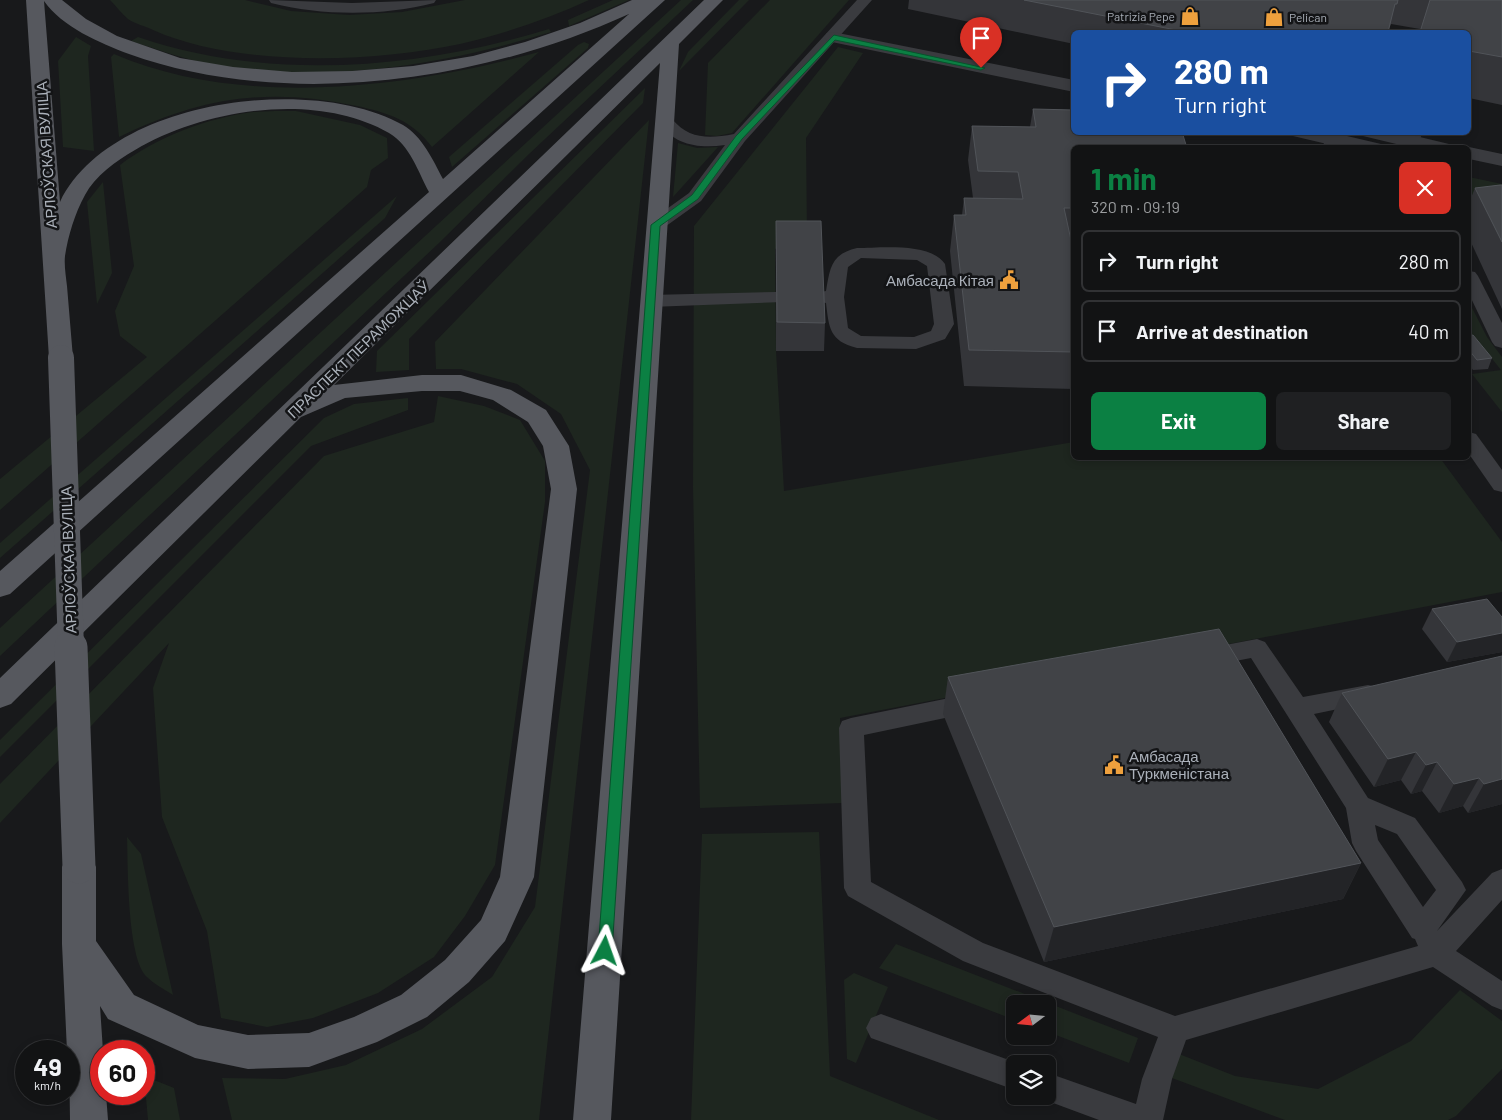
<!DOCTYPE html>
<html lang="en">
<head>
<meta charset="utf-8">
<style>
  body { margin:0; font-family:Barlow,sans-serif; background:#1f2022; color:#f1f3f6; height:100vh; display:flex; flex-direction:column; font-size:19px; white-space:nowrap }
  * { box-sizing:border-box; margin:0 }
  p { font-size:16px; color:#9c9ea0 }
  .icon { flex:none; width:28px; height:28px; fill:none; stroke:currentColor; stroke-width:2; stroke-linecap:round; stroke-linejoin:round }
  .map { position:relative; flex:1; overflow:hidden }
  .side { position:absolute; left:1071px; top:145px; width:400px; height:315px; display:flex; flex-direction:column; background:#121314; border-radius:8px; box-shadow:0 2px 8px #0003,0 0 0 1px #313234 }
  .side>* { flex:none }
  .banner { position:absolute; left:1071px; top:30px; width:400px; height:105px; border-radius:8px; box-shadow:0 2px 8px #0003,0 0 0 1px #313234; background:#1a4fa0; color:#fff; overflow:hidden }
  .needle { width:32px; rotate:254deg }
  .controls { position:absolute; left:1006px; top:995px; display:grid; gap:10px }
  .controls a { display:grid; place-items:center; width:50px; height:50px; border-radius:8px; background:#121314; box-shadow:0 2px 8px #0003,0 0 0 1px #313234; font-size:25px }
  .speed { position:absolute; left:15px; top:1040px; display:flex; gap:10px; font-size:25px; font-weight:700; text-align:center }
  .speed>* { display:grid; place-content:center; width:65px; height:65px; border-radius:50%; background:#121314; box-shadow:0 2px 8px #0003,0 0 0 1px #313234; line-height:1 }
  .speed small { font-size:12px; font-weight:400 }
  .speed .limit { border:8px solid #d22; background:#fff; color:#111 }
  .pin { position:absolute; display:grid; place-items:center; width:42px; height:42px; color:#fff; margin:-51px -21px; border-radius:50% 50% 50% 0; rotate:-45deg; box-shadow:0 0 5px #0007 }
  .pin .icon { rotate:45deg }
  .me { position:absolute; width:55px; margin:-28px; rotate:4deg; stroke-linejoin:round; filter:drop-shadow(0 0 4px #0008) }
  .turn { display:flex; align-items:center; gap:18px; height:105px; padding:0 20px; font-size:22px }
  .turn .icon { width:65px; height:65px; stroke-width:2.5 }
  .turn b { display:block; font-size:35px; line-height:42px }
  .round { display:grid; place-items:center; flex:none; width:52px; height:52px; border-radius:8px; background:#1f2022 }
  .overview { display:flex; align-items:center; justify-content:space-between; height:85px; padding:0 20px }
  h1 { font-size:30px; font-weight:700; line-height:38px; color:#0b8043 }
  .primary-button { display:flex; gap:10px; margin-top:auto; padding:10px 20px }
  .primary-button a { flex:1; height:58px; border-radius:8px; background:#0b8043; color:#fff; font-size:20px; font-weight:700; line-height:58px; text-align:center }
  .primary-button a+a { background:#1f2022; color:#f1f3f6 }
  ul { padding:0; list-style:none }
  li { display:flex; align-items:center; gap:15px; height:62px; margin:0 10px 8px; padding:0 10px; border:2px solid #313234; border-radius:8px }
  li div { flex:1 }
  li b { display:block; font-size:19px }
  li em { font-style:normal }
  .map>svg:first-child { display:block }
</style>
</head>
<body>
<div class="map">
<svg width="1502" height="1120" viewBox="0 0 1502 1120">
  <rect width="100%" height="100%" fill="#18191b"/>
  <g fill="#1e261f">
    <path d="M110 0H245L291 11 349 15 402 12 465 0H589C548 19 504 34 460 44 372 63 235 67 153 30 145 26 135 24 128 19 122 14 116 6 110 0Z"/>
    <path d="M613 0H629L569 26 568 20Z"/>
    <path d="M681 0H693L529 154 439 243 0 656V628Z"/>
    <path d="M739 0H749L679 71 688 52Z"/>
    <path d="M770 0H849L732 133 717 136 705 135 708 63Z"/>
    <path d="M549 29 551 32C443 65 327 84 215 65 186 60 159 50 131 41L138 37C270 82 417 69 549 29Z"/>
    <path d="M76 37 91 46 88 56 94 151 63 147 58 61Z"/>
    <path d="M584 42 589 44 588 48 452 167 449 157 578 45Z"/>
    <path d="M838 47 863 53 806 138 807 235 775 249 776 351 784 491 1074 442V458H1440L1502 542V592L840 718 843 803 700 808 693 487 694 226Z"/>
    <path d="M539 52 432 147C412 120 388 113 357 106 267 87 202 97 119 137L111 57 114 54C242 109 408 88 539 52Z"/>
    <path d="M645 88 643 103 409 339V370L376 372 377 351Z"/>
    <path d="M296 111 360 125 387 138 388 158 371 170 367 187 0 510V479L147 357 120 336 115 311 134 266 120 165C157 137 207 118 253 112 267 111 282 111 296 111Z"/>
    <path d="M649 120 539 1120H232L222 1078 285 1079 346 1065 422 1029 492 977 535 907 590 470 561 414 517 384 461 369H436L435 342Z"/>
    <path d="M678 143 697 148 718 147 673 197Z"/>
    <path d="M1469 177 1502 184V205L1469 199Z"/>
    <path d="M103 182 112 273 97 304 87 202Z"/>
    <path d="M397 196 385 218 0 558V543Z"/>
    <path d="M1469 302 1487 337 1502 357V412L1472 374 1501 370 1478 341 1469 342Z"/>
    <path d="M438 396 484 406 520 420 545 461V502L495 865 465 916 434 957 378 993 313 1018 267 1027 221 1018 207 931 162 817 153 688 169 643 0 823V784L324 456 434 422Z"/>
    <path d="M408 398V410L311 446 0 757V740L324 418 354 404Z"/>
    <path d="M819 832 830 1076 939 1120H691L702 834Z"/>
    <path d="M127 837 141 854 173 995C164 989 154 984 147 977 127 959 128 866 127 837Z"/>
    <path d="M896 944 1138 1038 1129 1063 1048 1032V1004H1015V1020L879 968Z"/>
    <path d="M854 973 888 987 856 1063 847 1059 844 980Z"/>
    <path d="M1460 990 1502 1021V1069L1456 1116 1448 1120H1285L1172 1078 1179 1054 1235 1076 1318 1089 1411 1041Z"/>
    <path d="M144 1076 174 1088 180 1120H148Z"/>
  </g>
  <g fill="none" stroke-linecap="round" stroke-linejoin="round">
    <g fill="#3a3b3f" fill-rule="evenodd">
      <path d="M269 0 352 3 436 0 434 3C383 16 322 16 271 3Z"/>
      <path d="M857 0H872L745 141 701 201 662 229H650L647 225 650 221 689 193 725 145C699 149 674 145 658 122L660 119H672C689 139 708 139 734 134Z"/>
      <path d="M1326 132H1342L1339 148H1323Z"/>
      <path d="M1406 132H1422L1418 148H1402Z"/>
      <path d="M857 248C881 248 930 242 945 264L954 324 945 339 916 349 857 348C829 341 829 327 826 303L815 301 813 297 815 293 826 291C830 268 831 254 857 248ZM861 258 917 260 927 266 934 324 931 331 914 337 861 336 848 328 844 297 848 267Z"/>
      <path d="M1469 271 1475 272 1478 276 1502 323V348L1495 346 1492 342 1469 294Z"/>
      <path d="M776 292 783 294 785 298 783 302 650 307 643 305 641 301 643 297 650 295Z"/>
      <path d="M1469 432 1476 434 1502 470V492L1494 490 1469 454Z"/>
      <path d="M1257 639 1265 642 1303 697 1368 685 1377 687 1380 694 1377 701 1314 714 1368 798 1415 818 1462 882 1466 890 1437 931 1492 873 1502 869V900L1456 951 1502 981V1010L1492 1006 1433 967 1186 1040 1172 1079 1163 1120H1099L1037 1097 1048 1096V1073L1136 1104 1142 1079 1158 1037 963 961 848 896 844 888 839 728 842 721 851 718 974 693 983 696 986 703 983 710 864 735 871 882 983 943 1175 1016 1418 946 1415 939 1412 938 1356 851 1352 843 1346 808 1251 658 1204 667 1196 664 1192 658 1196 652 1204 649ZM1375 825 1397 834 1436 890 1423 907 1378 840Z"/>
      <path d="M881 1014 1020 1064H1015V1090L871 1038 866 1028 871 1018Z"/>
    </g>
    <g fill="#3a3b3f" fill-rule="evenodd">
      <path d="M833 32 1074 80V92L827 41 824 37 827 33Z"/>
      <path d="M1290 132H1330L1381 144 1384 148H1344L1293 136Z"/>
      <path d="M1360 132H1399L1449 144 1452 148H1413L1363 136Z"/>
      <path d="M1469 147 1502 154V166L1469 159V148H1467Z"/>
    </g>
    <g fill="#56585e" fill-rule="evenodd">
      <path d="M26 0H62L86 19 117 36 180 58 233 67 292 72 352 71 413 66 473 56 525 42 580 23 632 0H665L10 594 0 597V571L429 192C418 172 410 145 389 133 315 91 205 109 135 150 116 161 95 176 85 195 75 213 68 236 65 256 64 265 66 277 67 286 69 310 71 334 73 358L69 363 61 365 53 363 49 358ZM44 1C62 27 100 43 129 54 286 110 480 82 629 14L443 179C433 160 422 136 403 125 311 73 109 100 60 202Z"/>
      <path d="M704 0H723L679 44 611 1120H573L660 63 334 385 422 375H461L511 390 546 410 569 446 577 489 534 877 505 941 469 982 427 1017 377 1042 309 1067 248 1069 195 1058 108 1019 100 1006 103 1051H101V1094H106L108 1120H70L69 1051H67L62 944V867L67 857 79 853 91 857 96 867V941L134 995 198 1025 248 1035 309 1033 354 1017 401 995 445 960 481 920 500 877 551 489 543 446 528 422 493 400 460 391H422L345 398 301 417 11 704 0 708V678Z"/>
    </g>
    <path stroke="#56585e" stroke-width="26" d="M61 358 71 648"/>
    <path stroke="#56585e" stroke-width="33" d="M71 647 79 867"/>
  </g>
  <g fill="#343539">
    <path d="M909 0H1502V105L1469 98V32H1419L1420 29 1391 24 1388 32H1074V44L908 9Z"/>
    <path d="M1033 109 1074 148V243H1072L1074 254V389L964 386 950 251 954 215H962L964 198H973L968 160 972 126 1030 127Z"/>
    <path d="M1502 185V309L1469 238V203L1475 188Z"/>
    <path d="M776 221 825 323 824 351H776Z"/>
    <path d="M1469 336 1492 358 1488 369 1473 370 1469 365Z"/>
    <path d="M1432 609 1502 617V652L1447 662 1422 629Z"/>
    <path d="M1502 656V804L1468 813 1463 806 1439 813 1422 791 1411 794 1401 780 1374 787 1329 722 1342 693Z"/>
    <path d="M948 677 1361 863 1343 899 1044 962 943 714Z"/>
  </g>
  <g fill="#232427">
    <path d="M1502 633V652L1447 662 1457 642Z"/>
    <path d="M1416 752 1401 780 1374 787 1388 759Z"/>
    <path d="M1437 762 1422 791 1411 794 1426 765Z"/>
    <path d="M1479 778 1463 806 1439 813 1454 784Z"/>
    <path d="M1502 779V804L1468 813 1484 784Z"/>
    <path d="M1361 863 1343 899 1044 962 1054 927Z"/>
  </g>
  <g fill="#414347" stroke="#515459">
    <path d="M1024 0H1398L1397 4H1395L1388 32H1186Z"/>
    <path d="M1430 0H1502V57L1469 51V32H1420Z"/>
    <path d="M1033 109 1074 110V132H1182L1187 148H1074V208H1064L1074 254V352L969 350 954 215H966L964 198 1023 199 1018 172 978 171 972 126 1036 127Z"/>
    <path d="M1500 185H1502V242L1475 188Z"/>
    <path d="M776 221H821L825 323 777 322Z"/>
    <path d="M1473 335 1492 358 1477 360 1469 350V336Z"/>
    <path d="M1487 599 1502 617V633L1457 642 1432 609Z"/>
    <path d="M1219 629 1361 863 1054 927 948 677Z"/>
    <path d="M1502 656V779L1484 784 1479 778 1454 784 1437 762 1426 765 1416 752 1388 759 1342 693Z"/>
  </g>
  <path fill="#0b8043" stroke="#07532c" d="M834 35 985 68 981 70 835 40 742 139 698 199 660 226 612 951 610 956 605 958 600 956 598 951 651 225 692 195 736 136Z"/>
  <defs>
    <g id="shop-bare" transform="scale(1.5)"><path d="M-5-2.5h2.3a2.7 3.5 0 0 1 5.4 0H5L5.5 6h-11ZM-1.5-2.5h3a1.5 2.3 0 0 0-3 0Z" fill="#eea03d" stroke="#131416" stroke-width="2.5" paint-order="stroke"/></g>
    <g id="civic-bare" transform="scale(1.5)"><path d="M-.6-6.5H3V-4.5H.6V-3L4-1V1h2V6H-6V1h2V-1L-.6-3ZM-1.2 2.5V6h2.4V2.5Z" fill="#eea03d" stroke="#131416" stroke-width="2.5" paint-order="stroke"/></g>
  </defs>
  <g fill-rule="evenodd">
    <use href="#shop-bare" x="1190" y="16"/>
    <use href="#shop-bare" x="1274" y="17"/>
    <use href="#civic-bare" x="1009" y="280"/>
    <use href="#civic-bare" x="1114" y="765"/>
  </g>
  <g text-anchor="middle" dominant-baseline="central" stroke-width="5" stroke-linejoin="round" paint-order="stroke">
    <g font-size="12" fill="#abb1ba" stroke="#131416" text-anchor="end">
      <text x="1175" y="16">Patrizia Pepe</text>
      <text x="1289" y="17" text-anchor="start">Pelican</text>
    </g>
    <g font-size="15" fill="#abb1ba" stroke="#131416">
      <text transform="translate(46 155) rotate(-94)">АРЛОЎСКАЯ ВУЛІЦА</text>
      <text transform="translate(358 349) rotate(-44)">ПРАСПЕКТ ПЕРАМОЖЦАЎ</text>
      <text transform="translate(68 560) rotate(-92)">АРЛОЎСКАЯ ВУЛІЦА</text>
    </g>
    <g font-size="15" fill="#abb1ba" stroke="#131416" text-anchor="end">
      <text x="994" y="280">Амбасада Кітая</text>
      <text x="1129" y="756" text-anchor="start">Амбасада<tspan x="1129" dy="17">Туркменістана</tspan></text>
    </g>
  </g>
</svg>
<div class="controls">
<a><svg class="needle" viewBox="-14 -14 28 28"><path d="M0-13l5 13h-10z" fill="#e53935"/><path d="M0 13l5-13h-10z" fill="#9c9ea0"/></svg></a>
<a><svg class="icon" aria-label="layers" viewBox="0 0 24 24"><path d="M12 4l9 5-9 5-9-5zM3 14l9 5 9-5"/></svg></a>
</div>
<div class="speed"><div>49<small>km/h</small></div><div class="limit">60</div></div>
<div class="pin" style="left:981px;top:68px;background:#d93025"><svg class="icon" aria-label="arrive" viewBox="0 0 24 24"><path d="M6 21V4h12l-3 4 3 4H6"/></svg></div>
<svg class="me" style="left:605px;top:951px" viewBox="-20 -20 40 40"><path d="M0-17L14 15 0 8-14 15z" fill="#0b8043" stroke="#fff" stroke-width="4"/></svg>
<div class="banner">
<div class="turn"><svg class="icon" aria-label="right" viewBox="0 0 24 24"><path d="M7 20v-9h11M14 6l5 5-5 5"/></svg><div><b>280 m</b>Turn right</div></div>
</div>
<section class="side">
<div class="overview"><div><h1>1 min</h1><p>320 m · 09:19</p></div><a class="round" style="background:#d93025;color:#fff"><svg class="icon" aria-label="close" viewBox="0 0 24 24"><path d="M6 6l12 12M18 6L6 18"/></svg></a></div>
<ul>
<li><svg class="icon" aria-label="right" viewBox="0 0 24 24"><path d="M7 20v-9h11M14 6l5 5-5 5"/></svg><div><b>Turn right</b></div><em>280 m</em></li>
<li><svg class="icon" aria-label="arrive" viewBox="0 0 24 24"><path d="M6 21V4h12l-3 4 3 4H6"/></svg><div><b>Arrive at destination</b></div><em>40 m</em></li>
</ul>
<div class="primary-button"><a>Exit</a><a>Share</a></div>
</section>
</div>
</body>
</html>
